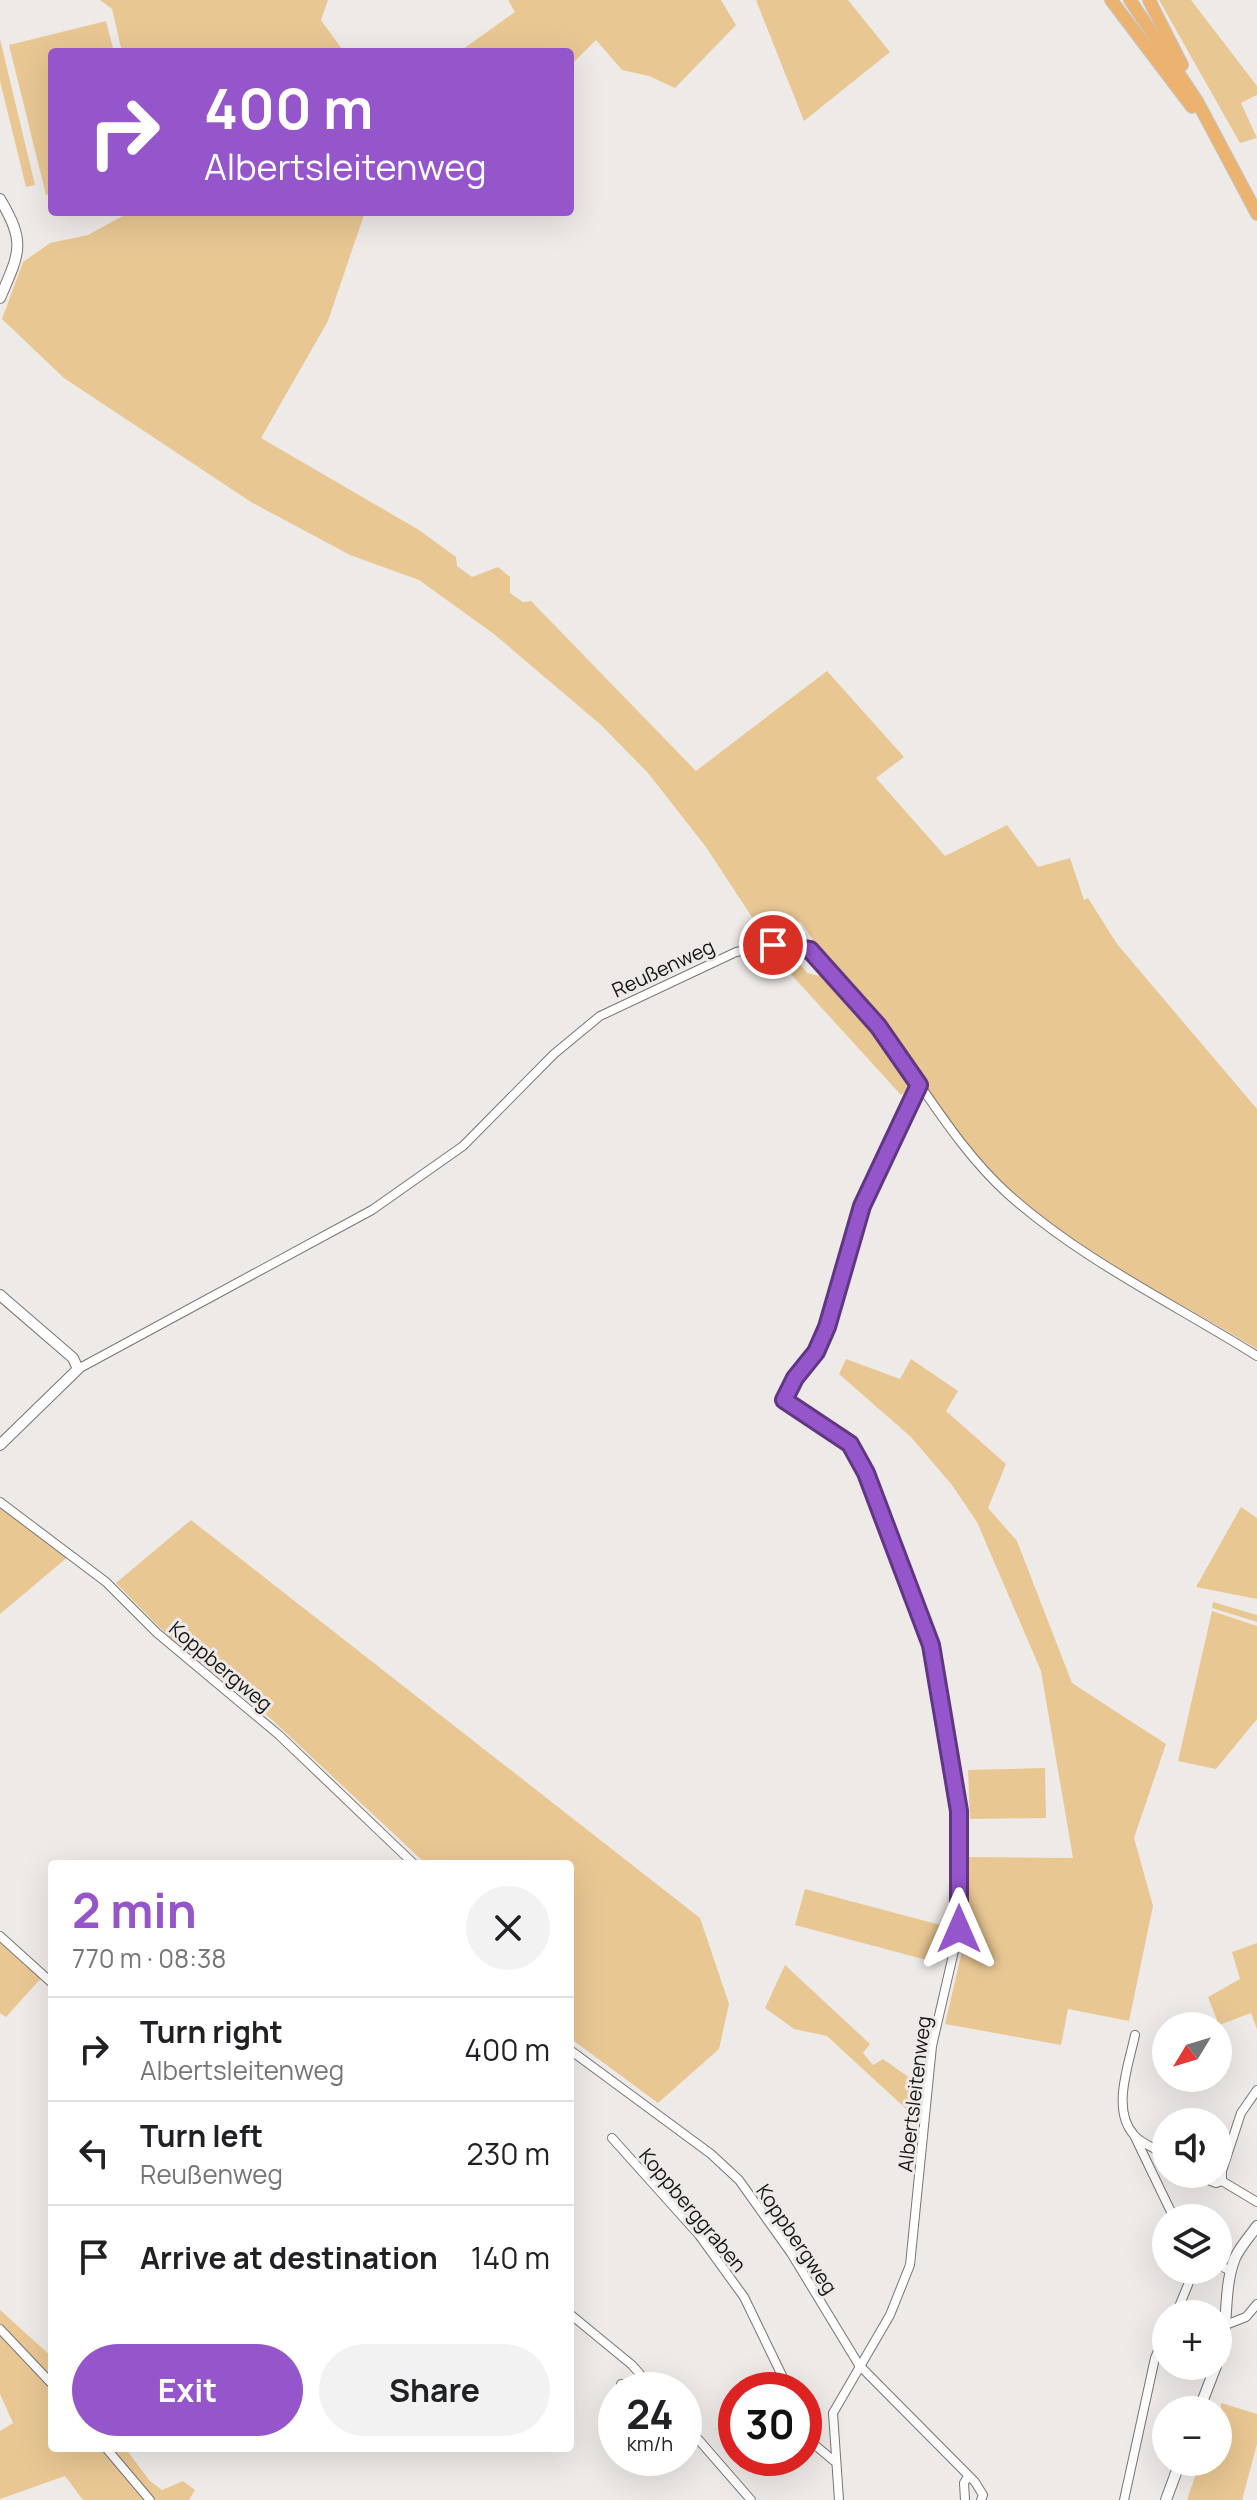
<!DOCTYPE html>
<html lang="en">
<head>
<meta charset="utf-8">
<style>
  body { margin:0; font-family:Manrope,sans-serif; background:#f2f2f2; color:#202124; height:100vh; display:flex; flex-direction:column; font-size:30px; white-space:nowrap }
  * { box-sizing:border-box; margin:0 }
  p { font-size:26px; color:#757577 }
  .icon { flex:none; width:44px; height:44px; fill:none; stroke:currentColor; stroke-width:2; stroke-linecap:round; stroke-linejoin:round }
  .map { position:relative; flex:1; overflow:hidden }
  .side { position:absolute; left:48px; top:1860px; width:526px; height:592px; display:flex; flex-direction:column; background:#fff; border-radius:8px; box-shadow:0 8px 32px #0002 }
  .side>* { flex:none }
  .guide { position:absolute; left:48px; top:48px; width:526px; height:168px; border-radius:8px; box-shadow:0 8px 32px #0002; background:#9555cb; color:#fff; overflow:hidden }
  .needle { width:52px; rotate:232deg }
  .fabs { position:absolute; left:1152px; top:2012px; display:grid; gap:16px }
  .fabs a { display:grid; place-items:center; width:80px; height:80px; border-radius:50%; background:#fff; box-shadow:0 8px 32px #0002; font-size:40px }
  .speed { position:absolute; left:598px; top:2372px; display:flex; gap:16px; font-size:40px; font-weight:700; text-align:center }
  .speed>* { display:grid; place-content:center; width:104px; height:104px; border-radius:50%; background:#fff; box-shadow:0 8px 32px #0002; line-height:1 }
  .speed small { font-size:20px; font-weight:400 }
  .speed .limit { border:12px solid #d22; background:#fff; color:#111 }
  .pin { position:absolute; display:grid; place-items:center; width:68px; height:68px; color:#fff; margin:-34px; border:4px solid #fff; border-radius:50%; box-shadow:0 2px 8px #0007 }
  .me { position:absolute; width:88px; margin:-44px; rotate:0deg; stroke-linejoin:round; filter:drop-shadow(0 0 6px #0008) }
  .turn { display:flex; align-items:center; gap:28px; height:168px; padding:0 24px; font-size:36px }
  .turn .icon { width:104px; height:104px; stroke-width:2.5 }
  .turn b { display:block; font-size:56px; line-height:68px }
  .round { display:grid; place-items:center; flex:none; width:84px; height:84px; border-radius:42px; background:#f2f2f2 }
  .summary { display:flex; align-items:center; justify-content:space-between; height:136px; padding:0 24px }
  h1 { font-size:48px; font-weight:700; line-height:60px; color:#9555cb }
  .action { display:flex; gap:16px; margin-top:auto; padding:16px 24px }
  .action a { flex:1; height:92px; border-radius:48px; background:#9555cb; color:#fff; font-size:32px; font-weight:700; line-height:92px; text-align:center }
  .action a+a { background:#f2f2f2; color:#202124 }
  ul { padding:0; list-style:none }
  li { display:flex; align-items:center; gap:24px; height:104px; padding:0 24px; border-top:2px solid #e0e0e0 }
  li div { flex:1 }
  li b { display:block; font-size:30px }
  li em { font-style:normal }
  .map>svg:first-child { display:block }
</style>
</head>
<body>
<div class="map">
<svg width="1257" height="2500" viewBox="0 0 1257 2500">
  <rect width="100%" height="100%" fill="#eeeae8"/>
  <g fill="#e9c793">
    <path d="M100 0H328L321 20 344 52H122L112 9Z"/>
    <path d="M508 0H721L736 25 675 88 649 76 622 70 596 40 570 66V52H459L515 12Z"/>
    <path d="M756 0H848L890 52 804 121Z"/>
    <path d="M1159 0H1191L1257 86V95L1241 103 1257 138 1240 143Z"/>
    <path d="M106 21 114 52H52V193L46 195 9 45Z"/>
    <path d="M0 39 35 185 26 187 0 81Z"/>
    <path d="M130 212H365L328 321 261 438 419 530 456 557 457 566 472 577 498 567 510 577V593L523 602 531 601 696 771 827 671 904 757 876 778 945 856 1007 825 1038 867 1070 858 1084 900 1088 898 1117 944 1257 1109V1349C1175 1299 1089 1258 1016 1195 957 1145 918 1074 873 1013 849 981 821 956 801 922L796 921C788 933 782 942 767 940L706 847 648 773 601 725 494 634 419 580 350 555 251 502 64 378 2 319 23 262 50 243 88 235Z"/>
    <path d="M794 955 807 973 828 978 880 1036 914 1087 901 1095 789 972 782 956Z"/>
    <path d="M846 1359 900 1379 911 1359 958 1391 946 1411 1006 1464 988 1508 1017 1541 1072 1683 1166 1744 1134 1838 1153 1906 1129 2021 1068 2009 1061 2045 945 2024 967 1930 968 1857 1073 1858 1041 1671 977 1522 952 1485 911 1437 839 1374Z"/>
    <path d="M0 1505 69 1556 0 1614Z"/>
    <path d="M1241 1507 1257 1518V1599L1196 1587Z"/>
    <path d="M191 1520 700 1918 729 2004 719 2049 658 2103 570 2038V1864H426L269 1717 171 1639 116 1583Z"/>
    <path d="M1213 1602 1257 1615V1622L1212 1608Z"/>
    <path d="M1212 1611 1257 1626V1719L1216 1769 1178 1761Z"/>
    <path d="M1045 1768 1046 1818 970 1819 968 1770Z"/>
    <path d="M805 1889 948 1927 938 1963 795 1925Z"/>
    <path d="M0 1938 42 1977 6 2017 0 2013Z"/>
    <path d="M1257 1943V2029L1251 2013 1219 2025 1208 1997 1240 1979 1232 1952Z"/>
    <path d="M785 1965 870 2044 863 2053 873 2065 883 2059 920 2085 916 2118 827 2036 794 2029 765 2008Z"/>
    <path d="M0 2310 52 2357V2448H125L150 2481 162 2490 183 2481 195 2490 189 2500H83L65 2476 0 2499V2431L13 2423 0 2394Z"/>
    <path d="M1221 2403 1257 2414V2444L1242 2500H1187L1200 2462H1218Z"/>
  </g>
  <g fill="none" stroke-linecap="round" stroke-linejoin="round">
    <g stroke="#787473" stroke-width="10">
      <g id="minor">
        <path d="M78 1369 372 1210 463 1146 554 1054 600 1016 736 952 773 945 810 950C831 976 857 1000 878 1027 922 1083 955 1146 1008 1194 1083 1261 1173 1303 1257 1356"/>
        <path d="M0 1502 106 1582 157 1633 279 1735 414 1864"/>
        <path d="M0 1936 52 1983"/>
        <path d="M1135 2035C1129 2064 1111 2110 1134 2135 1141 2144 1157 2148 1166 2156"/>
        <path d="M570 2050 711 2154 739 2180 791 2253 859 2365 975 2482 983 2495 981 2500"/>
        <path d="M1257 2090 1241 2113 1222 2171V2181L1257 2202"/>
        <path d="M1135 2137 1174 2218"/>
        <path d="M612 2138 699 2235 744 2297 789 2390"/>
        <path d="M1192 2174 1216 2183 1222 2181"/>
        <path d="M1218 2265 1231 2271"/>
        <path d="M570 2314 632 2365 654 2390"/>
        <path d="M1176 2314 1194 2270"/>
        <path d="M1228 2324 1246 2317 1257 2304"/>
        <path d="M0 2329 52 2384"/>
        <path d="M621 2384 639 2390"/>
        <path d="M684 2423 751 2500"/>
        <path d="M804 2427 809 2440 834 2461"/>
        <path d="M106 2448 150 2500"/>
        <path d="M839 2500 833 2413 890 2315 910 2265 932 2046 959 1929V1811L931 1645 866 1473 850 1444 784 1400 795 1378 816 1352 827 1327 862 1206 919 1085"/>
        <path d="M965 2500 964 2483 968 2476"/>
        <path d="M1124 2500 1155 2358 1166 2332"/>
      </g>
    </g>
    <g stroke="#787473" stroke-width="12">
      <g id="tertiary">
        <path d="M0 199C26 243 20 252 0 298"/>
        <path d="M0 1295 73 1358 78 1369 0 1445"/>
        <path d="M1218 2360C1230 2328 1222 2290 1235 2258 1240 2247 1250 2236 1257 2226"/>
        <path d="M1199 2410 1216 2366"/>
        <path d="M1166 2500 1180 2462"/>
      </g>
    </g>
    <g stroke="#c7c7c7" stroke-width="14">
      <g id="primary">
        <path d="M1111 0 1192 107"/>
        <path d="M1130 0 1197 101 1257 214"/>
        <path d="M1149 0 1182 65"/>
      </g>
    </g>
    <use href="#minor" stroke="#fff" stroke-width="8"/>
    <use href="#tertiary" stroke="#fff" stroke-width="10"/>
    <use href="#primary" stroke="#ecb270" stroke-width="12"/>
  </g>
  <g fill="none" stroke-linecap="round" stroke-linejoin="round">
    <g stroke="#613784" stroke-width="20">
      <path id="route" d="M773 945 810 950 878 1026 919 1085 862 1206 827 1327 816 1352 795 1378 784 1400 850 1444 866 1473 931 1645 959 1811V1929"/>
    </g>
    <use href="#route" stroke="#9555cb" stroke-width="14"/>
  </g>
  <g text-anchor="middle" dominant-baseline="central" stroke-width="6" stroke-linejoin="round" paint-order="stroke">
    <g font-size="20" fill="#171515" stroke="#eeeae8">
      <text transform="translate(663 968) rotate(-25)">Reußenweg</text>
      <text transform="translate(221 1666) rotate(40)">Koppbergweg</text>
      <text transform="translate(914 2094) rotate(-83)">Albertsleitenweg</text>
      <text transform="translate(693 2210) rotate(50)">Koppberggraben</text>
      <text transform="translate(797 2239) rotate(56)">Koppbergweg</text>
    </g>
  </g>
</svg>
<div class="fabs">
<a><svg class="needle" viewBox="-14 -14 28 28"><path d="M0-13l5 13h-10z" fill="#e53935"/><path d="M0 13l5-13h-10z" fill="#757577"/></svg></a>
<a><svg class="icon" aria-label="sound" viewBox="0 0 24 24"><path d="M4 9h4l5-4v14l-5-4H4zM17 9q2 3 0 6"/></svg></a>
<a><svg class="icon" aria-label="layers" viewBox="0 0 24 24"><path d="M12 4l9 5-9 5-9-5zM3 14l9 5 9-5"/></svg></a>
<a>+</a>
<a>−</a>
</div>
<div class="speed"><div>24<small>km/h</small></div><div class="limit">30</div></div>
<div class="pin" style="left:773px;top:945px;background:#d93025"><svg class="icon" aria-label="arrive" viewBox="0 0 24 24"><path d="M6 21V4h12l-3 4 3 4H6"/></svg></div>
<svg class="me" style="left:959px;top:1929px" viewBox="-20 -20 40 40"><path d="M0-17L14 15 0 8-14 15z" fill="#9555cb" stroke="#fff" stroke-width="4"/></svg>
<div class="guide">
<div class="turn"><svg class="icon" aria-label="right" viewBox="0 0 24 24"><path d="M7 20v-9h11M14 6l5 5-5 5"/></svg><div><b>400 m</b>Albertsleitenweg</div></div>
</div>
<section class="side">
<div class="summary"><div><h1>2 min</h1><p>770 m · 08:38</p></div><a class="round"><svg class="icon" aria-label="close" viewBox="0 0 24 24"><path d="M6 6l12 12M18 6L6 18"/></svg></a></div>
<ul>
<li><svg class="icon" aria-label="right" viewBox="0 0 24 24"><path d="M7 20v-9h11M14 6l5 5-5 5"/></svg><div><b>Turn right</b><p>Albertsleitenweg</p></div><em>400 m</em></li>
<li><svg class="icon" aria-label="left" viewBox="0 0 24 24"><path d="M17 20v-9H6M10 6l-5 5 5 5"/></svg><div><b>Turn left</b><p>Reußenweg</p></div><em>230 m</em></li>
<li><svg class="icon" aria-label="arrive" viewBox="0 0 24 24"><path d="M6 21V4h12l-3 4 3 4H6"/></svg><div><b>Arrive at destination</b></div><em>140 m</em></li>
</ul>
<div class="action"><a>Exit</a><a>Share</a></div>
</section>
</div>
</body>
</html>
